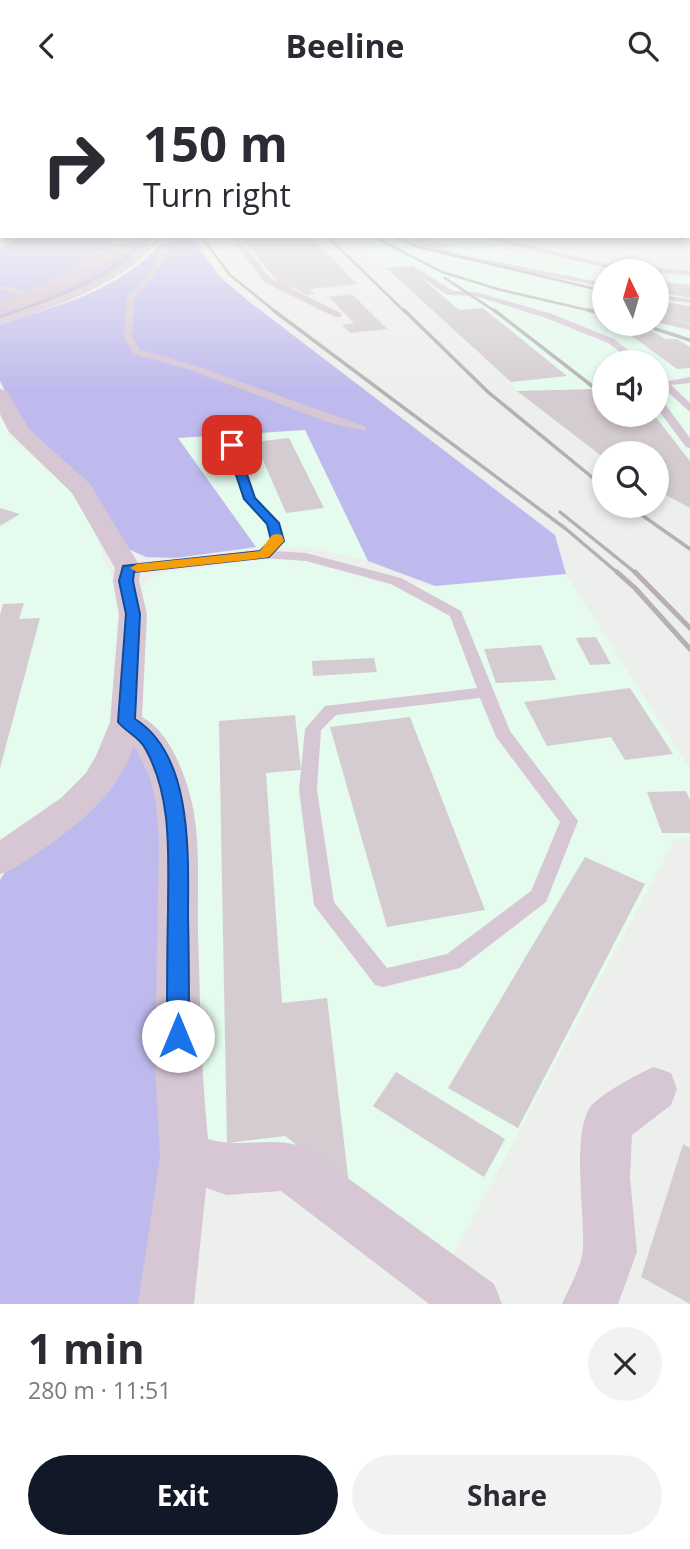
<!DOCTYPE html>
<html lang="en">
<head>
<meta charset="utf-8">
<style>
  body { margin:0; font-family:"Open Sans",sans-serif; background:#f2f2f3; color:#2b2b33; height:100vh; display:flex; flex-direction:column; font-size:26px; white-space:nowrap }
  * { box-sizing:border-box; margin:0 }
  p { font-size:23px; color:#7c7c81 }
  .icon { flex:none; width:38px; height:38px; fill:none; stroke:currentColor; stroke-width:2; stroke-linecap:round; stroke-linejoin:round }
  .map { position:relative; height:1213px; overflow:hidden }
  .sheet { display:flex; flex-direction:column; background:#fff; flex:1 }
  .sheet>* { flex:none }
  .hud { position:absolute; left:0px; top:0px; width:691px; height:147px; box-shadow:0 4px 10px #0003; background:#fff; color:#2b2b33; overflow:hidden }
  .needle { width:46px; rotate:355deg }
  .controls { position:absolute; left:592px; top:168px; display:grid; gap:14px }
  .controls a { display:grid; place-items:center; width:77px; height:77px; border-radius:50%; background:#fff; box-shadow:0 4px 10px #0003; font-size:35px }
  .pin { position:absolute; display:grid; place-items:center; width:60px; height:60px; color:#fff; margin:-30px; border-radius:14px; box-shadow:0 4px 10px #0006 }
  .me { position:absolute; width:77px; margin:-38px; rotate:0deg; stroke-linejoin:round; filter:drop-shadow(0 0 5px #0008) }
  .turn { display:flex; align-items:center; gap:24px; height:147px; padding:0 28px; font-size:32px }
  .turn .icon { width:91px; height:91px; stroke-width:2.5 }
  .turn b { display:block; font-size:49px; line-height:60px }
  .round { display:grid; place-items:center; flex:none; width:74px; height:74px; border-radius:37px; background:#f2f2f3 }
  .overview { display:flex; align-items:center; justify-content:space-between; height:119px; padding:0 28px }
  h1 { font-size:42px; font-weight:700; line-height:52px }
  .button { display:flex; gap:14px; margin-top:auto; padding:14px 28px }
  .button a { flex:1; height:80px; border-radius:42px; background:#111827; color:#fff; font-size:28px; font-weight:700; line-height:80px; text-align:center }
  .button a+a { background:#f2f2f3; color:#2b2b33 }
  header { display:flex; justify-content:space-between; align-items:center; height:91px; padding:0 28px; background:#fff; font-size:32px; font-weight:700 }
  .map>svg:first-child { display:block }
</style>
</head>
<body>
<header><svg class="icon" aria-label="back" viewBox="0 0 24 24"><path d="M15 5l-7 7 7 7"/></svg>Beeline<svg class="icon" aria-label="search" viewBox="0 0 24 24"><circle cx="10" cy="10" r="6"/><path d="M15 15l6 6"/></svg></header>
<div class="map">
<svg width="690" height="1213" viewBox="0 0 690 1213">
  <rect width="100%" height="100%" fill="#edefec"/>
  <g fill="#e4fbee" fill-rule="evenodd">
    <path d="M348 145H474L505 155 502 158 633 180H604V233H656V183L690 186V417L656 399V362H604V367L517 300 511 291ZM604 271H656V324H604Z"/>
    <path d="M0 325 10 344 73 402 91 423 103 467 112 485 118 526 110 639 82 697 0 754Z"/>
    <path d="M305 339 368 470 311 457 256 456 178 347Z"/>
    <path d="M270 468 304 469 387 493 435 495 566 483 690 678V746L675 748 451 1168 205 1052 147 633 141 625 145 523 142 496 151 487 166 481Z"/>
  </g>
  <g fill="#bfbaed">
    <path d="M20 145H118L77 178 0 212V157Z"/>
    <path d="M133 145H154C119 193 54 209 0 228V220L104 173 117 163Z"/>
    <path d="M166 145H191L220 186 251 212 555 444 566 483 435 495 368 470 305 339 178 347 256 456 176 467 146 466 126 457 91 395 27 338 16 321 0 290V233C56 216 131 196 166 145Z"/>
    <path d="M134 654 162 690 169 1051 147 1213H0V789L7 778Z"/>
  </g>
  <g fill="#d4ccd1">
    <path d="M240 145H310L357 193 310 198 315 203 307 204 292 196H282Z"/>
    <path d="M421 146 453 154 442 158 409 150Z"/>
    <path d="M408 175 459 219 483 217 567 285 511 291 386 177Z"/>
    <path d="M666 191 690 194V207L656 201Z"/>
    <path d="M352 203 387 238 350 242 342 234 354 232 329 206Z"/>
    <path d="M664 211 690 215V232L656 227V221Z"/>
    <path d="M635 236 650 239 666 248H677L690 256V277L677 278 621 237Z"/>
    <path d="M596 298H604V324H654L690 370V417L656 399V362H604V367L517 300Z"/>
    <path d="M289 347 324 417 286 422 255 351Z"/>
    <path d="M0 417 20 423 0 435Z"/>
    <path d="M24 512 19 528 40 527 0 677V524L3 513Z"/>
    <path d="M596 546 611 573 590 574 576 547Z"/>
    <path d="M541 554 556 589 496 592 484 558Z"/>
    <path d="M374 567 377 581 313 585 312 570Z"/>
    <path d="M630 597 673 663 625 669 611 646 547 655 524 611Z"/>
    <path d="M295 624 301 679 266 682 282 912 327 907 349 1094 285 1045 227 1052 219 630Z"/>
    <path d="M410 626 485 819 387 836 330 636Z"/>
    <path d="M686 700 690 709V742H662L647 701Z"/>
    <path d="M585 766 645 793 518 1037 448 997Z"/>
    <path d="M396 981 505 1048 484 1086 373 1015Z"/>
    <path d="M683 1053 690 1057V1213L641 1186Z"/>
  </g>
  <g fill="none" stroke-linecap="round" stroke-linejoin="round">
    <g fill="#d7c6d4" fill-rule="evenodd">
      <path d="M157 145 169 148 170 153 155 185 135 206 132 246 140 259 197 275 366 336V340L330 332 191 279 134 263 124 246 127 206 148 184 164 153 161 149C118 194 59 216 0 233V227C58 208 114 190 157 145Z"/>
      <path d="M230 145H237L270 187 341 222V226H335L264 191Z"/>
      <path d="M476 145H489L607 173 690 180V184L607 177Z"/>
      <path d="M411 149 463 164 604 192V196L462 168 409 152Z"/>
      <path d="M412 174 453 200 476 201 552 223 614 248 643 271H633L608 252 546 227 475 205 448 204 409 178Z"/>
      <path d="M0 194 35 203 36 205 32 207 0 198Z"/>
      <path d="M656 203 690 208V212L656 207Z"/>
      <path d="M656 226 690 233V239L656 231Z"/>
      <path d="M690 286V292L671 294 690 312V321L658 292Z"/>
      <path d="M656 308 662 309 690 347V357L686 356 656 316Z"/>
      <path d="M232 351 237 354 256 407 279 432 284 450 275 460 306 462 401 487 461 520 510 640 578 730 546 811 460 877 383 896 375 894 314 814 299 699 305 638 325 615 477 597 450 525 391 493 306 470 264 467 128 481 121 477 128 473 260 460 271 449 267 433 244 408 227 354ZM480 607 496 646 560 731 531 800 447 863 387 877 334 811 317 699 321 639 336 624Z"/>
    </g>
    <g fill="#d7c6d4" fill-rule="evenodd">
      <path d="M0 298 7 300 29 338 90 393 141 477 139 490 147 523 142 626C170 641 185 683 192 712 201 753 197 798 198 840 200 910 201 979 208 1048 241 1058 274 1044 306 1057L494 1193 502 1213H429L281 1100 227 1104 206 1097 194 1213H138L160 1066 155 973 159 751 156 713 150 687 134 654C114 714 63 745 13 778L0 783V749L61 707 86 682 96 665 110 631 119 523 113 490 115 477 72 402 9 341 0 323Z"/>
      <path d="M654 976 671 982 677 998 671 1014 632 1044 630 1086 637 1161 618 1213H562C569 1197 582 1175 583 1158 585 1125 571 1041 591 1015 601 1003 639 982 654 976Z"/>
    </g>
    <path fill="#d5bfd0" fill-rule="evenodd" d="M116 145H133C103 186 48 210 0 222V209C43 195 84 178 116 145Z"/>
    <path stroke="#b7afb4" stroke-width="2" d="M0 226C52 208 111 189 147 145"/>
    <g stroke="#b7afb4" stroke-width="2.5">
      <path d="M201 145 230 184 276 221"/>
      <path d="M327 145 405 221"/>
      <path d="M372 145 442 181 501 199 596 221"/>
      <path d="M393 145 418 156 604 200"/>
      <path d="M445 187 496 221"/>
    </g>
    <g stroke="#b7afb4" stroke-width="3.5">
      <path d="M273 219 566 438 619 483"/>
      <path d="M404 219 488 301 604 396"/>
      <path d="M494 219 596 298"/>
      <path d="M588 219 604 223"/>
      <path d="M640 233 690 249"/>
      <path d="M629 415 690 458"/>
      <path d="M560 421 637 483"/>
    </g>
    <g stroke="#b7afb4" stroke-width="5">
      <path d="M617 481 635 497 690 558"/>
      <path d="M635 481 690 537"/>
    </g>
  </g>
  <linearGradient id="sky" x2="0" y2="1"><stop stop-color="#a5a2e8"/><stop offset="0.43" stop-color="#f7f8f6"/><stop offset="1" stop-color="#f7f8f6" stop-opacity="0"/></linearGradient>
  <rect width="690" height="300" fill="url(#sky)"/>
  <path fill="#1a73e8" stroke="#114b97" stroke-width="2" d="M232 350 237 354 255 407 279 432 284 450 269 466 134 481 133 490 140 523 135 628C194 665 188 766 188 827 189 866 189 906 189 945L186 952 178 955 170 952 167 945C167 904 167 862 168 821 168 765 173 707 145 657 138 645 126 641 118 631L126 523 119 490 123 475 260 460 271 449 267 433 244 408 226 354Z"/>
  <path fill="#f59e0b" d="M277 443 282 444 284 450 269 466 264 467 137 481 130 477 137 473 260 460 272 444Z"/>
</svg>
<div class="controls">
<a><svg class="needle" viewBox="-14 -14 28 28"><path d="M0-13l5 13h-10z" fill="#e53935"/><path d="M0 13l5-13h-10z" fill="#7c7c81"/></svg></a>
<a><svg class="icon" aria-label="sound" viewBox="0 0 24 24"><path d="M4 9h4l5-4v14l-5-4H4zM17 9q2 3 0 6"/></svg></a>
<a><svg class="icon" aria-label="search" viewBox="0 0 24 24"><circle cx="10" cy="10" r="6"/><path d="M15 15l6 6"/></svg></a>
</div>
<div class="pin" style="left:232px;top:354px;background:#d93025"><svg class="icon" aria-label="arrive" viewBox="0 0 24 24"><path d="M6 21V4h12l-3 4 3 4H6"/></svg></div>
<svg class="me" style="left:178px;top:945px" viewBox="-20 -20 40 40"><circle r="19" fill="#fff"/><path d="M0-13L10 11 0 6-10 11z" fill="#1a73e8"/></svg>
<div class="hud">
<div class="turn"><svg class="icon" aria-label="right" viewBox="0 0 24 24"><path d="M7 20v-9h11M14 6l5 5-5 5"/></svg><div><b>150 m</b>Turn right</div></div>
</div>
</div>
<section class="sheet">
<div class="overview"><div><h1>1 min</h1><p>280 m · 11:51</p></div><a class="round"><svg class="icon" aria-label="close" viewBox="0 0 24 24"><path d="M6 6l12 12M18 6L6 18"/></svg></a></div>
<div class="button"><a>Exit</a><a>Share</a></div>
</section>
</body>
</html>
